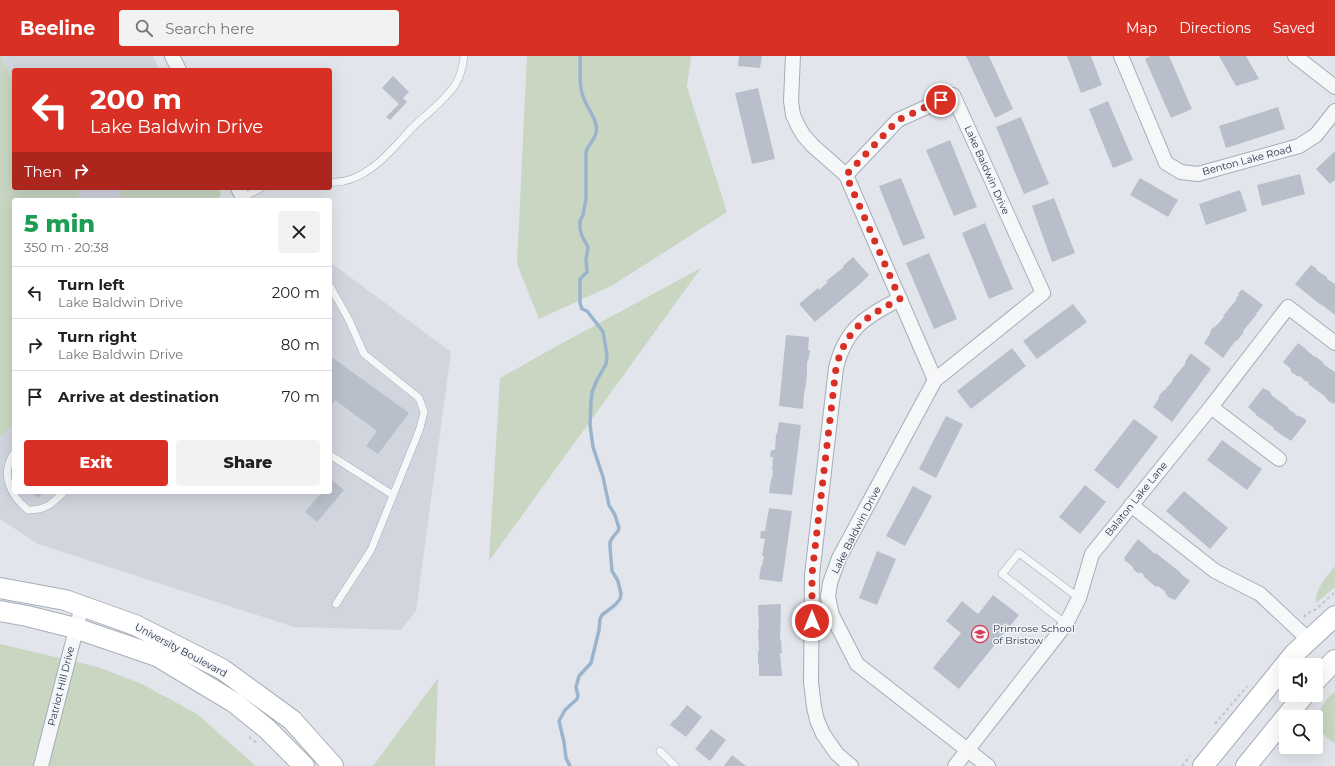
<!DOCTYPE html>
<html lang="en">
<head>
<meta charset="utf-8">
<style>
  body { margin:0; font-family:Montserrat,sans-serif; background:#f2f2f2; color:#202124; height:100vh; display:flex; flex-direction:column; font-size:15px; white-space:nowrap }
  * { box-sizing:border-box; margin:0 }
  p { font-size:13px; color:#757577 }
  .icon { flex:none; width:22px; height:22px; fill:none; stroke:currentColor; stroke-width:2; stroke-linecap:round; stroke-linejoin:round }
  .map { position:relative; flex:1; overflow:hidden }
  .details { position:absolute; left:12px; top:142px; width:320px; height:296px; display:flex; flex-direction:column; background:#fff; border-radius:4px; box-shadow:0 4px 16px #0002 }
  .details>* { flex:none }
  .guide { position:absolute; left:12px; top:12px; width:320px; height:122px; border-radius:4px; box-shadow:0 4px 16px #0002; background:#d93025; color:#fff; overflow:hidden }
  .controls { position:absolute; left:1279px; top:602px; display:grid; gap:8px }
  .controls a { display:grid; place-items:center; width:44px; height:44px; border-radius:4px; background:#fff; box-shadow:0 4px 16px #0002; font-size:20px }
  .pin { position:absolute; display:grid; place-items:center; width:34px; height:34px; color:#fff; margin:-17px; border:2px solid #fff; border-radius:50%; box-shadow:0 1px 4px #0007 }
  .me { position:absolute; width:44px; margin:-22px; rotate:0deg; stroke-linejoin:round; filter:drop-shadow(0 0 3px #0008) }
  .turn { display:flex; align-items:center; gap:14px; height:84px; padding:0 12px; font-size:18px }
  .turn .icon { width:52px; height:52px; stroke-width:2.5 }
  .turn b { display:block; font-size:28px; line-height:34px }
  .then { display:flex; align-items:center; height:38px; padding:0 12px; background:#0003; gap:8px; font-size:15px }
  .round { display:grid; place-items:center; flex:none; width:42px; height:42px; border-radius:4px; background:#f2f2f2 }
  .headline { display:flex; align-items:center; justify-content:space-between; height:68px; padding:0 12px }
  h1 { font-size:24px; font-weight:800; line-height:30px; color:#1e9e55 }
  .cta { display:flex; gap:8px; margin-top:auto; padding:8px 12px }
  .cta a { flex:1; height:46px; border-radius:4px; background:#d93025; color:#fff; font-size:16px; font-weight:800; line-height:46px; text-align:center }
  .cta a+a { background:#f2f2f2; color:#202124 }
  ul { padding:0; list-style:none }
  li { display:flex; align-items:center; gap:12px; height:52px; padding:0 12px; border-top:1px solid #e0e0e0 }
  li div { flex:1 }
  li b { display:block; font-size:15px }
  li em { font-style:normal }
  header { display:flex; align-items:center; gap:24px; box-sizing:border-box; height:56px; padding:0 20px; background:#d93025; color:#fff }
  header strong { font-size:19px }
  nav { display:flex; gap:22px; margin-inline-start:auto; font-size:14px }
  .search { width:280px; height:36px; background:#f2f2f2; display:flex; align-items:center; gap:10px; box-sizing:border-box; padding:0 14px; border-radius:4px; color:#757577; font-size:15px }
  .map>svg:first-child { display:block }
</style>
</head>
<body>
<header>
<strong>Beeline</strong>
<div class="search"><svg class="icon" aria-label="search" viewBox="0 0 24 24"><circle cx="10" cy="10" r="6"/><path d="M15 15l6 6"/></svg>Search here</div>
<nav><a>Map</a><a>Directions</a><a>Saved</a></nav>
</header>
<div class="map">
<svg width="1335" height="710" viewBox="0 0 1335 710">
  <rect width="100%" height="100%" fill="#e2e6ec"/>
  <g fill="#d0d5de">
    <path d="M0 0H153L160 14H14V25Z"/>
    <path d="M75 132H123L117 144H82Z"/>
    <path d="M330 206 451 296 416 555 401 574 294 571 38 488 0 463V381L14 367V436H330Z"/>
  </g>
  <g fill="#c8d6c2">
    <path d="M0 0 14 25V132H75L82 144H14V367L0 381Z"/>
    <path d="M527 0H691L687 31 727 156 613 229 539 263 517 208Z"/>
    <path d="M123 132H218L221 138 217 144H117Z"/>
    <path d="M701 212 489 505 500 322 555 291Z"/>
    <path d="M1335 510V531L1316 547C1315 533 1326 521 1335 510Z"/>
    <path d="M0 588 98 611 142 628 197 658 256 710H0Z"/>
    <path d="M438 622 435 710H373Z"/>
    <path d="M1335 635V688L1316 672V661L1326 644Z"/>
  </g>
  <g fill="none" stroke-linecap="round" stroke-linejoin="round">
    <path stroke="#9bb4ce" stroke-width="3.5" d="M570 710 566 702 564 686 559 665 565 654 577 643 578 640 576 631 579 620 591 607 599 574 600 563 602 559 615 549 620 543 621 538 618 525 612 515 610 491V486L613 481 618 475 619 472 615 459 609 449 603 421 593 391 590 369 591 346 592 336 597 324 606 308 607 299 603 276 601 273 587 255 582 253 580 247V223L587 216 586 203 588 191 582 180 580 173V165L583 159 586 143V96C588 89 594 85 596 77 599 65 588 54 584 43 578 30 581 14 580 0"/>
  </g>
  <g fill="#b9bfca">
    <path d="M739 0H762L760 12 738 10Z"/>
    <path d="M966 0H989L1013 53 995 62Z"/>
    <path d="M1067 0H1091L1102 29 1081 37Z"/>
    <path d="M1151 0H1169L1192 53 1171 62 1145 3Z"/>
    <path d="M1219 0H1246L1259 23 1236 30Z"/>
    <path d="M393 20 409 36 403 42 407 46 390 64 386 61 399 48 382 32Z"/>
    <path d="M758 32 775 103 752 108 735 37Z"/>
    <path d="M1108 45 1133 104 1113 112 1089 53Z"/>
    <path d="M1278 51 1285 73 1226 92 1219 70Z"/>
    <path d="M1021 61 1049 128 1024 138 996 71Z"/>
    <path d="M950 84 977 151 954 160 926 94Z"/>
    <path d="M1335 95V124L1330 128 1316 113Z"/>
    <path d="M1300 118 1305 138 1262 150 1257 129Z"/>
    <path d="M901 122 925 182 903 190 879 130Z"/>
    <path d="M1140 122 1178 144 1168 161 1130 139Z"/>
    <path d="M1240 134 1247 155 1206 169 1199 148Z"/>
    <path d="M1054 142 1075 197 1052 206 1032 150Z"/>
    <path d="M985 167 1013 233 989 243 962 177Z"/>
    <path d="M929 197 957 263 934 273 906 207Z"/>
    <path d="M853 201 869 219 860 228 815 266 799 248 818 232 819 234 828 226 826 225 844 211 843 210Z"/>
    <path d="M1311 209 1316 212V213L1319 216 1327 221V223L1335 228V259L1321 248V249L1312 242 1295 228Z"/>
    <path d="M1241 234H1243L1263 249 1256 258H1257L1243 275 1244 276 1237 285 1236 284 1223 302 1204 287 1210 278V276L1213 271 1214 272 1216 269H1217L1224 261 1223 260 1237 243 1236 242 1239 239 1238 238Z"/>
    <path d="M1073 248 1087 266 1037 303 1023 285Z"/>
    <path d="M786 279 809 281 808 294H810L809 302 807 306V316L806 329 804 337 803 353 779 350Z"/>
    <path d="M1298 287 1307 294H1306L1315 301V300L1324 307 1323 308 1335 316V346L1334 348 1328 345V344L1325 341H1326L1308 328 1309 326 1305 325 1300 320 1299 321 1291 316V313L1283 306Z"/>
    <path d="M1012 292 1026 310 971 353 957 335Z"/>
    <path d="M1190 298H1192L1211 313 1172 366 1153 351 1159 342V340L1162 336 1167 332H1166L1173 325 1172 324 1186 307 1185 306Z"/>
    <path d="M330 300 409 357 378 398 366 390 377 375 335 344 330 351Z"/>
    <path d="M1263 332 1269 335 1272 339H1271L1289 352 1288 353 1296 358 1295 359 1302 361 1306 364V366L1291 385 1273 373 1274 372 1256 359V358L1248 351Z"/>
    <path d="M946 360 963 368 936 422 919 413Z"/>
    <path d="M1134 363 1158 381 1118 433 1094 414Z"/>
    <path d="M779 366 801 369 792 439 769 437 771 423H772L773 414H772L773 401H770L771 394H775L776 378H777Z"/>
    <path d="M1222 384 1262 413 1247 434 1207 404Z"/>
    <path d="M332 424 344 434 317 466 305 456 322 436H330V426Z"/>
    <path d="M1085 429 1106 446 1080 478 1059 461Z"/>
    <path d="M913 430 932 440 905 490 886 480Z"/>
    <path d="M1184 435 1228 472 1210 493 1166 455Z"/>
    <path d="M32 436H44L38 442Z"/>
    <path d="M769 452 792 455 782 526 759 523 761 510H762L764 500H762L765 483 760 482 761 475H765Z"/>
    <path d="M1138 483 1155 498 1156 497 1181 517V518L1190 525 1175 544 1168 541 1165 537 1166 536 1158 530 1156 531 1143 520 1144 519 1140 516 1139 518 1134 514 1132 510 1124 504 1125 503 1124 502Z"/>
    <path d="M877 495 896 503 877 549 859 542Z"/>
    <path d="M993 539 1019 559 959 633 933 612 961 577 946 565 962 545 978 558Z"/>
    <path d="M781 548 780 584H781L782 597H780L782 620H759V609L758 608V595H759L758 573H759L758 549Z"/>
    <path d="M687 649 702 661 686 681 670 669 674 663 675 664Z"/>
    <path d="M711 673 726 684 710 705 695 693Z"/>
    <path d="M732 699 746 710H724Z"/>
  </g>
  <g fill="none" stroke-linecap="round" stroke-linejoin="round">
    <g stroke="#a6adb7" stroke-width="8">
      <g id="service">
        <path d="M330 126C344 127 359 121 370 113 387 102 400 84 414 70 428 57 444 45 455 29 460 21 463 10 464 0"/>
        <path d="M242 142 261 132"/>
        <path d="M330 230 349 264 364 298 419 342 424 356 420 372 415 385 371 494 336 548"/>
        <path d="M14 397C0 418 10 439 28 454 46 454 52 448 64 436"/>
        <path d="M330 399 393 439"/>
        <path d="M1066 568 1002 518 1019 497 1079 542"/>
        <path d="M660 695 675 710"/>
      </g>
    </g>
    <g stroke="#a6adb7" stroke-width="16">
      <g id="minor">
        <path d="M172 0 179 14"/>
        <path d="M793 0 791 45 793 59 798 70 804 80 813 90 846 119 935 324"/>
        <path d="M1121 0 1166 107 1181 116 1198 118 1299 90 1316 79 1335 55"/>
        <path d="M1295 0 1335 31"/>
        <path d="M846 119 898 64 953 39 1043 237 935 324 839 502 830 527 828 541 832 559 857 608 988 710"/>
        <path d="M238 132 244 144"/>
        <path d="M1211 351 1279 403"/>
        <path d="M1131 449 1215 515 1260 538 1309 584"/>
        <path d="M41 710 82 550"/>
        <path d="M851 710 837 698 823 678 817 664 814 651 811 626 812 519 836 312C845 273 866 260 900 243"/>
        <path d="M955 710 1066 568 1079 542 1092 498 1211 351 1288 251 1335 287"/>
      </g>
    </g>
    <g stroke="#a6adb7" stroke-width="22">
      <g id="secondary">
        <path d="M0 532 65 544 135 569 222 613 292 664 333 710"/>
        <path d="M0 555 27 560 75 572 157 600 235 647 267 673 304 710"/>
        <path d="M1316 624 1335 604"/>
        <path d="M1203 710 1295 597 1335 560"/>
        <path d="M1246 710 1304 639"/>
      </g>
    </g>
    <g stroke="#c0c4ca" stroke-width="2" stroke-dasharray="3 3" stroke-linecap="butt">
      <path d="M1304 561 1306 558 1315 554 1335 536"/>
      <path d="M1215 668 1247 630"/>
      <path d="M249 681 257 687"/>
      <path d="M1182 710 1190 700"/>
    </g>
    <use href="#service" stroke="#f5f7f9" stroke-width="7"/>
    <use href="#minor" stroke="#f5f7f9" stroke-width="14"/>
    <use href="#secondary" stroke="#fff" stroke-width="20"/>
  </g>
  <g fill="none" stroke-linecap="round" stroke-linejoin="round">
    <path stroke="#d93025" stroke-width="7" stroke-dasharray="0 12.6" d="M812 565V518L836 312C845 274 866 260 900 243L846 119 898 64 941 44"/>
  </g>
  <defs>
    <g id="school-ring" transform="scale(0.9)"><circle r="9.5" fill="#f2f5f9" stroke="#d93e57" stroke-width="1.5"/><path d="M0-5L7-2L0 1L-7-2ZM-4 1L0 2.5L4 1V4Q0 6-4 4Z" fill="#d93e57"/></g>
  </defs>
  <g fill-rule="evenodd">
    <use href="#school-ring" x="980" y="578"/>
  </g>
  <g text-anchor="middle" dominant-baseline="central" stroke-width="3" stroke-linejoin="round" paint-order="stroke">
    <g font-size="10" fill="#283345" stroke="#f2f5f9">
      <text transform="translate(1247 104) rotate(-15)">Benton Lake Road</text>
      <text transform="translate(987 114) rotate(66)">Lake Baldwin Drive</text>
      <text transform="translate(1136 443) rotate(-51)">Balaton Lake Lane</text>
      <text transform="translate(856 474) rotate(-63)">Lake Baldwin Drive</text>
      <text transform="translate(181 594) rotate(28)">University Boulevard</text>
      <text transform="translate(61 630) rotate(-76)">Patriot Hill Drive</text>
    </g>
    <g font-size="10" fill="#283345" stroke="#f2f5f9" text-anchor="start">
      <text x="993" y="572">Primrose School<tspan x="993" dy="12">of Bristow</tspan></text>
    </g>
  </g>
</svg>
<div class="controls">
<a><svg class="icon" aria-label="sound" viewBox="0 0 24 24"><path d="M4 9h4l5-4v14l-5-4H4zM17 9q2 3 0 6"/></svg></a>
<a><svg class="icon" aria-label="search" viewBox="0 0 24 24"><circle cx="10" cy="10" r="6"/><path d="M15 15l6 6"/></svg></a>
</div>
<div class="pin" style="left:941px;top:44px;background:#d93025"><svg class="icon" aria-label="arrive" viewBox="0 0 24 24"><path d="M6 21V4h12l-3 4 3 4H6"/></svg></div>
<svg class="me" style="left:812px;top:565px" viewBox="-20 -20 40 40"><circle r="17" fill="#d93025" stroke="#fff" stroke-width="3"/><path d="M0-11L8 9 0 5-8 9z" fill="#fff"/></svg>
<div class="guide">
<div class="turn"><svg class="icon" aria-label="left" viewBox="0 0 24 24"><path d="M17 20v-9H6M10 6l-5 5 5 5"/></svg><div><b>200 m</b>Lake Baldwin Drive</div></div>
<div class="then">Then<svg class="icon" aria-label="right" viewBox="0 0 24 24"><path d="M7 20v-9h11M14 6l5 5-5 5"/></svg></div>
</div>
<section class="details">
<div class="headline"><div><h1>5 min</h1><p>350 m · 20:38</p></div><a class="round"><svg class="icon" aria-label="close" viewBox="0 0 24 24"><path d="M6 6l12 12M18 6L6 18"/></svg></a></div>
<ul>
<li><svg class="icon" aria-label="left" viewBox="0 0 24 24"><path d="M17 20v-9H6M10 6l-5 5 5 5"/></svg><div><b>Turn left</b><p>Lake Baldwin Drive</p></div><em>200 m</em></li>
<li><svg class="icon" aria-label="right" viewBox="0 0 24 24"><path d="M7 20v-9h11M14 6l5 5-5 5"/></svg><div><b>Turn right</b><p>Lake Baldwin Drive</p></div><em>80 m</em></li>
<li><svg class="icon" aria-label="arrive" viewBox="0 0 24 24"><path d="M6 21V4h12l-3 4 3 4H6"/></svg><div><b>Arrive at destination</b></div><em>70 m</em></li>
</ul>
<div class="cta"><a>Exit</a><a>Share</a></div>
</section>
</div>
</body>
</html>
